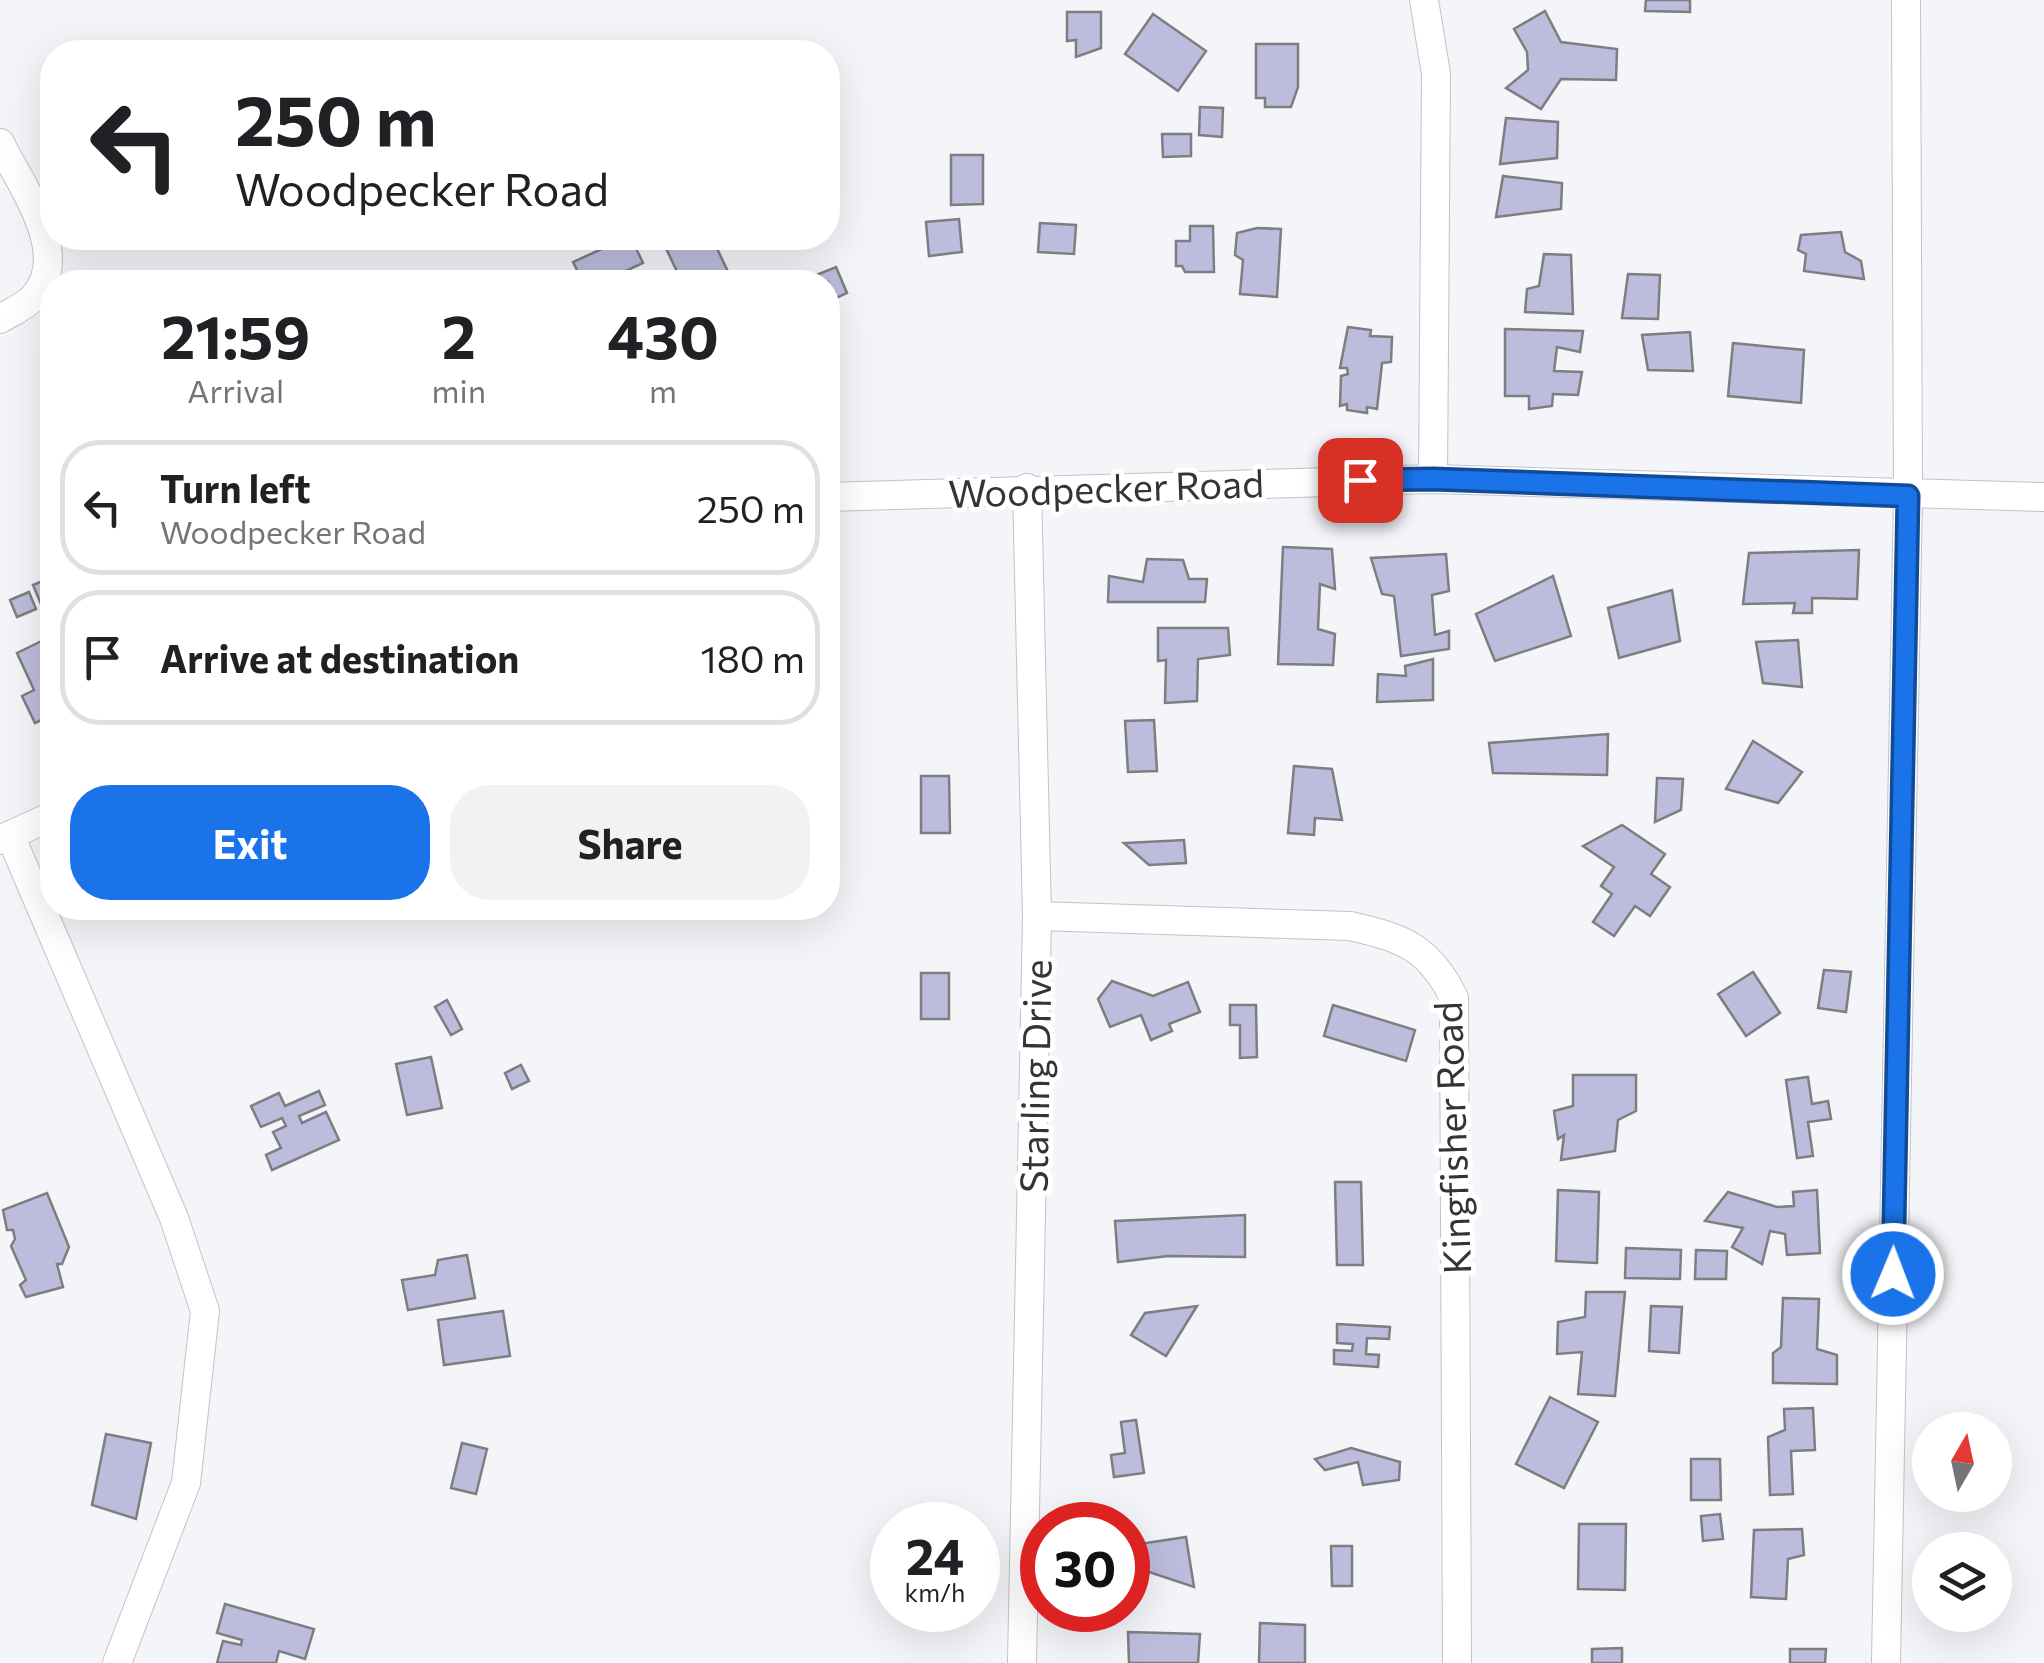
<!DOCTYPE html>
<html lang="en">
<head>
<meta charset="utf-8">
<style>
  body { margin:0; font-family:Commissioner,sans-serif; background:#f2f2f2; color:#202124; height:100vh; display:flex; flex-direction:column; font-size:38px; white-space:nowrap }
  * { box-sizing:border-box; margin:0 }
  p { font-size:32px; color:#757577 }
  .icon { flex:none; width:55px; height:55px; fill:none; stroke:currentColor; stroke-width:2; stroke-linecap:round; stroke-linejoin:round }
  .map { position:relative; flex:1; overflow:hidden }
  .drawer { position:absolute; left:40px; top:270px; width:800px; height:650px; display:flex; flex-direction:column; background:#fff; border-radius:40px; box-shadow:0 10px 40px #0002 }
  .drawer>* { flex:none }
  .guide { position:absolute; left:40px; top:40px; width:800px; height:210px; border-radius:40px; box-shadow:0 10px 40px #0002; background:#fff; color:#202124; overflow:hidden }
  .needle { width:65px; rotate:9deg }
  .buttons { position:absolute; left:1912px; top:1412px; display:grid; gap:20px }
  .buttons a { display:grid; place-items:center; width:100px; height:100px; border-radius:50%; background:#fff; box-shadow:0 10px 40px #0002; font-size:50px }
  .speed { position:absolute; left:870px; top:1502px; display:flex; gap:20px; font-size:50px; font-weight:700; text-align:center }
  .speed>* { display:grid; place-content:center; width:130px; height:130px; border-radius:50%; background:#fff; box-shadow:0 10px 40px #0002; line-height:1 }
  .speed small { font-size:25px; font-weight:400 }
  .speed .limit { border:15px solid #d22; background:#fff; color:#111 }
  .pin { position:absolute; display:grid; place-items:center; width:85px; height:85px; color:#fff; margin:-42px; border-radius:20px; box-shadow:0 5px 15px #0006 }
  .me { position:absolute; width:110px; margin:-55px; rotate:1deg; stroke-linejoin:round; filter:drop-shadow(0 0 8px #0008) }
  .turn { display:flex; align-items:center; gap:35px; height:210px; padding:0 30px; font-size:45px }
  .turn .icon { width:130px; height:130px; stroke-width:2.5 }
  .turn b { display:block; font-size:70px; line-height:85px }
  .eta { display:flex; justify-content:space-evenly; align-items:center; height:170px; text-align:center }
  .eta b { font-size:60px; font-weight:700; line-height:70px }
  .action { display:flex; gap:20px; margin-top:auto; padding:20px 30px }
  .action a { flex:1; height:115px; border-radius:40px; background:#1a73e8; color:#fff; font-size:40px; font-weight:700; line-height:115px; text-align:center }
  .action a+a { background:#f2f2f2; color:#202124 }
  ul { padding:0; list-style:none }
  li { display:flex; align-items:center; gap:30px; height:135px; margin:0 20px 15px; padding:0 10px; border:5px solid #e0e0e0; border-radius:40px }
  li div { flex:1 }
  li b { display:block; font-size:38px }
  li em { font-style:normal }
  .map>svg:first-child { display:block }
</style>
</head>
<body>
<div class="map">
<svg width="2044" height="1663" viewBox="0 0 2044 1663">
  <rect width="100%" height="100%" fill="#f3f5f8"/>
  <g fill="#bdbcdc" stroke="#7e7e81" stroke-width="2.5">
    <path d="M1646 0H1690V12L1645 11Z"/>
    <path d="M1545 11 1561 42 1617 49 1616 80 1561 79 1541 109 1506 88 1528 70 1527 52 1514 29Z"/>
    <path d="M1067 12H1101V48L1076 57V40L1067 41Z"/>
    <path d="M1153 14 1206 51 1178 91 1125 54Z"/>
    <path d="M1256 44H1298V87L1291 107H1265V98H1256Z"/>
    <path d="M1200 107 1223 108 1222 137 1199 135Z"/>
    <path d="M1506 118 1558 122 1557 158 1500 164Z"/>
    <path d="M1162 134H1191V156L1163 157Z"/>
    <path d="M951 155H983V204L951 205Z"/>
    <path d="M1503 176 1562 183 1561 209 1496 217Z"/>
    <path d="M959 219 962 252 929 256 926 222Z"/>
    <path d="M1040 223 1076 225 1074 254 1038 252Z"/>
    <path d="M1190 226H1213L1214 272H1185L1182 266H1176V241H1190Z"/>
    <path d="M1257 228 1281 229 1277 297 1240 294 1243 260 1235 255 1237 233Z"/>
    <path d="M1841 232 1845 252 1861 261 1864 279 1804 271 1806 254 1798 250 1801 235Z"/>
    <path d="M626 238H631L643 263 602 282H583L573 262Z"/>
    <path d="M661 238H712L733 282H682Z"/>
    <path d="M1544 254 1571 255 1573 314 1525 312 1527 289 1539 286Z"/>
    <path d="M836 267 847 293 828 302V282H799Z"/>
    <path d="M1628 274 1660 275 1658 319 1622 318Z"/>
    <path d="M1348 327 1371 330 1370 336 1392 337 1391 362 1382 363 1377 409 1367 407V413L1347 410V404L1340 406 1341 376 1348 374 1347 368H1340Z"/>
    <path d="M1505 329 1583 331 1580 352 1557 347 1554 371 1582 372 1578 395 1553 394 1552 406 1529 409V396H1505Z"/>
    <path d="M1690 332 1693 371 1648 370 1642 335Z"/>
    <path d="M1733 343 1804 350 1801 403 1728 396Z"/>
    <path d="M1283 547 1332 549 1335 589 1320 584 1318 629 1335 634 1333 665 1278 664Z"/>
    <path d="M1859 550 1857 599 1812 598V613H1793L1795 603 1743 604 1749 553Z"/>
    <path d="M1446 554 1449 591 1432 595 1435 635 1449 631V649L1401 656 1394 596 1382 594 1371 558Z"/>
    <path d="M1147 559 1183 560 1189 579H1207L1205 602H1108L1109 576 1143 582Z"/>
    <path d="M1553 576 1571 636 1495 661 1476 614Z"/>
    <path d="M52 577V605L43 609 33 585Z"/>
    <path d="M1672 590 1680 641 1619 658 1608 608Z"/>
    <path d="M29 592 36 609 17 617 10 600Z"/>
    <path d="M1158 628H1228L1230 655 1198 659 1197 701 1165 703 1166 660 1158 661Z"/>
    <path d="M52 636V715L35 723 22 696 34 690 17 653Z"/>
    <path d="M1798 640 1802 687 1763 683 1756 642Z"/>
    <path d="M1433 659V700L1377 702 1378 674 1406 676 1405 666Z"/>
    <path d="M1154 720 1157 771 1128 772 1125 721Z"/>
    <path d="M1608 734 1607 775 1493 773 1489 743Z"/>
    <path d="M1753 741 1802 772 1778 803 1726 789Z"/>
    <path d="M1294 766 1332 769 1342 820 1315 818 1314 835 1288 833Z"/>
    <path d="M921 776H949L950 833H921Z"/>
    <path d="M1657 778 1683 779 1681 810 1655 822Z"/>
    <path d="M1622 825 1665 854 1651 874 1670 887 1650 916 1635 906 1614 936 1593 922 1612 894 1601 886 1614 867 1583 846Z"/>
    <path d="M1184 840 1186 863 1149 865 1124 843Z"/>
    <path d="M1824 970 1851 972 1846 1012 1818 1008Z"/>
    <path d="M1753 972 1780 1013 1746 1036 1718 994Z"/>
    <rect x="921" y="973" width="28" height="46"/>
    <path d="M1112 981 1153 996 1188 982 1200 1012 1169 1024 1172 1031 1151 1040 1141 1015 1110 1027 1098 999Z"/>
    <path d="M447 1000 462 1029 451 1035 435 1007Z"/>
    <path d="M1230 1005H1256L1257 1057 1240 1058V1025H1230Z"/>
    <path d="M1333 1005 1415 1030 1406 1061 1324 1036Z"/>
    <path d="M431 1057 442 1108 407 1115 396 1064Z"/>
    <path d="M521 1065 529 1081 512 1089 505 1073Z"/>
    <path d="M1573 1075H1636V1111L1618 1120 1615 1151 1561 1160 1564 1135 1558 1139 1554 1111 1573 1106Z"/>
    <path d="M1808 1077 1812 1104 1828 1101 1831 1119 1808 1122 1813 1156 1797 1158 1786 1080Z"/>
    <path d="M319 1091 325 1105 299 1116 302 1123 326 1112 339 1140 272 1170 266 1155 281 1148 273 1132 286 1126 282 1118 261 1127 251 1106 279 1093 285 1106Z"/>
    <path d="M1335 1182H1361L1363 1265H1337Z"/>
    <path d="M1558 1190 1599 1192 1597 1263 1556 1261Z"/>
    <path d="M1817 1190 1820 1253 1787 1255 1785 1234 1770 1231 1762 1264 1732 1247 1743 1228 1705 1221 1728 1192 1777 1207 1794 1206 1793 1192Z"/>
    <path d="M47 1193 69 1247 62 1264H57L63 1287 26 1297 20 1285 26 1280 11 1246 15 1239 13 1230H7L3 1210Z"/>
    <path d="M1245 1215V1257L1168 1256 1118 1262 1115 1221Z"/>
    <path d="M1626 1248 1681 1250 1680 1279 1625 1278Z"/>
    <path d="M1696 1250 1727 1251 1726 1279H1695Z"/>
    <path d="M467 1255 475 1298 408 1310 402 1280 435 1275 438 1260Z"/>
    <path d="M1586 1292H1625L1615 1396 1578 1394 1582 1352 1557 1354 1558 1322 1585 1317Z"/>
    <path d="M1783 1298 1819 1299 1817 1349 1837 1355V1384L1773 1383V1353L1781 1347Z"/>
    <path d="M1197 1306 1166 1356 1131 1335 1145 1313Z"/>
    <path d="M1651 1306 1682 1307 1679 1353 1649 1351Z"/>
    <path d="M503 1311 510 1356 444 1365 438 1320Z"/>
    <path d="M1337 1324 1390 1327 1389 1339 1367 1338 1366 1354 1379 1355 1378 1367 1334 1364V1350L1352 1351 1353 1344 1337 1343Z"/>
    <path d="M1550 1397 1598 1422 1564 1488 1516 1464Z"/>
    <path d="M1813 1408 1815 1450 1791 1451 1793 1494 1770 1495 1768 1437 1785 1430 1784 1409Z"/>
    <path d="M1136 1420 1144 1473 1114 1477 1111 1455 1125 1453 1121 1422Z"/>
    <path d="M106 1434 151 1443 136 1519 92 1505Z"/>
    <path d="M462 1443 487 1449 476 1494 451 1488Z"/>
    <path d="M1351 1448 1400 1462 1399 1480 1363 1485 1358 1462 1325 1470 1315 1459Z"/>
    <path d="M1691 1459H1720L1721 1500H1691Z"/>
    <path d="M1720 1514 1723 1539 1703 1541 1701 1516Z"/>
    <path d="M1579 1524H1626L1625 1590 1578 1589Z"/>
    <path d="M1802 1529 1804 1555 1788 1559 1786 1599 1751 1597 1754 1530Z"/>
    <path d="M1186 1537 1194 1587 1137 1568 1133 1545Z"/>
    <path d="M1331 1546H1352V1586H1332Z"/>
    <path d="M225 1604 314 1629 305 1659 279 1651 276 1663H217L223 1641 241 1645 242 1640 217 1633Z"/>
    <path d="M1260 1623 1305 1625V1663H1259Z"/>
    <path d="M1128 1632 1200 1634 1198 1663H1129Z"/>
    <path d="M1622 1648V1663H1592V1649Z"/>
    <path d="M1790 1649H1826L1825 1663H1790Z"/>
  </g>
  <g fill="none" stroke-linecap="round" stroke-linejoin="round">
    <g stroke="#c1c3c6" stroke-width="30">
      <g id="minor">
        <path d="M1424 0 1436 74 1433 479"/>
        <path d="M0 143C20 184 73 254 34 297 26 306 10 313 0 319"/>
        <path d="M828 497 1433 479 2044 497"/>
        <path d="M10 835 174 1218 205 1311 186 1483 117 1663"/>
        <path d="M0 840 52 816"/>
        <path d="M1037 916 1350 926C1403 938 1429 947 1454 998L1457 1663"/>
        <path d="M1022 1663 1037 916 1027 488"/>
        <path d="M1886 1663 1908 496 1906 0"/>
      </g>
    </g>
    <use href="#minor" stroke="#fff" stroke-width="28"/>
  </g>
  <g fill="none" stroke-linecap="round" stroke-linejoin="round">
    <g stroke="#114b97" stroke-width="25">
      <path id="route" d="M1360 480 1433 479 1908 496 1893 1274"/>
    </g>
    <use href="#route" stroke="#1a73e8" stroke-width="18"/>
  </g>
  <g text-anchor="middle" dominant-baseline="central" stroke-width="10" stroke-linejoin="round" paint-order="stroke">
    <g font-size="38" fill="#333435" stroke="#fff">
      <text transform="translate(1106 487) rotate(-2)">Woodpecker Road</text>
      <text transform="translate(1034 1076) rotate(-89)">Starling Drive</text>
      <text transform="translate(1451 1138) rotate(-92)">Kingfisher Road</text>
    </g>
  </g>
</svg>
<div class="buttons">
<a><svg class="needle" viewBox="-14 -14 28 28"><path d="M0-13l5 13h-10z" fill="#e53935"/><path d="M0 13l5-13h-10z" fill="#757577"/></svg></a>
<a><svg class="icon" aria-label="layers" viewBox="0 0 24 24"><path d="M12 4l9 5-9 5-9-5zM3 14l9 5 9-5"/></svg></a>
</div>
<div class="speed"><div>24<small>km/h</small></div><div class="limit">30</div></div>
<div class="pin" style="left:1360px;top:480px;background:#d93025"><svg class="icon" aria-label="arrive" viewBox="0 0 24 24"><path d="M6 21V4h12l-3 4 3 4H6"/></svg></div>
<svg class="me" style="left:1893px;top:1274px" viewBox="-20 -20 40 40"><circle r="17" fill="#1a73e8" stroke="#fff" stroke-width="3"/><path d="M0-11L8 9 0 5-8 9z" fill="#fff"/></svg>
<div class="guide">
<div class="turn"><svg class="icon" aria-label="left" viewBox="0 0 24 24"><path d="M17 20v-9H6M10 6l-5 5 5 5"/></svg><div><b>250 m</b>Woodpecker Road</div></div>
</div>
<section class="drawer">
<div class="eta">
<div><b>21:59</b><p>Arrival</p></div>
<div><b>2</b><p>min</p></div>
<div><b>430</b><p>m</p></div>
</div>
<ul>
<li><svg class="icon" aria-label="left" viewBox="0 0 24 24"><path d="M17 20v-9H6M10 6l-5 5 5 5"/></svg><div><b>Turn left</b><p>Woodpecker Road</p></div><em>250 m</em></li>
<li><svg class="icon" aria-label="arrive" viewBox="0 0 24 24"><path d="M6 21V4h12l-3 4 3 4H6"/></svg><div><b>Arrive at destination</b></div><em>180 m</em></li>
</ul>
<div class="action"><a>Exit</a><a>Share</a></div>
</section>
</div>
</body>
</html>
